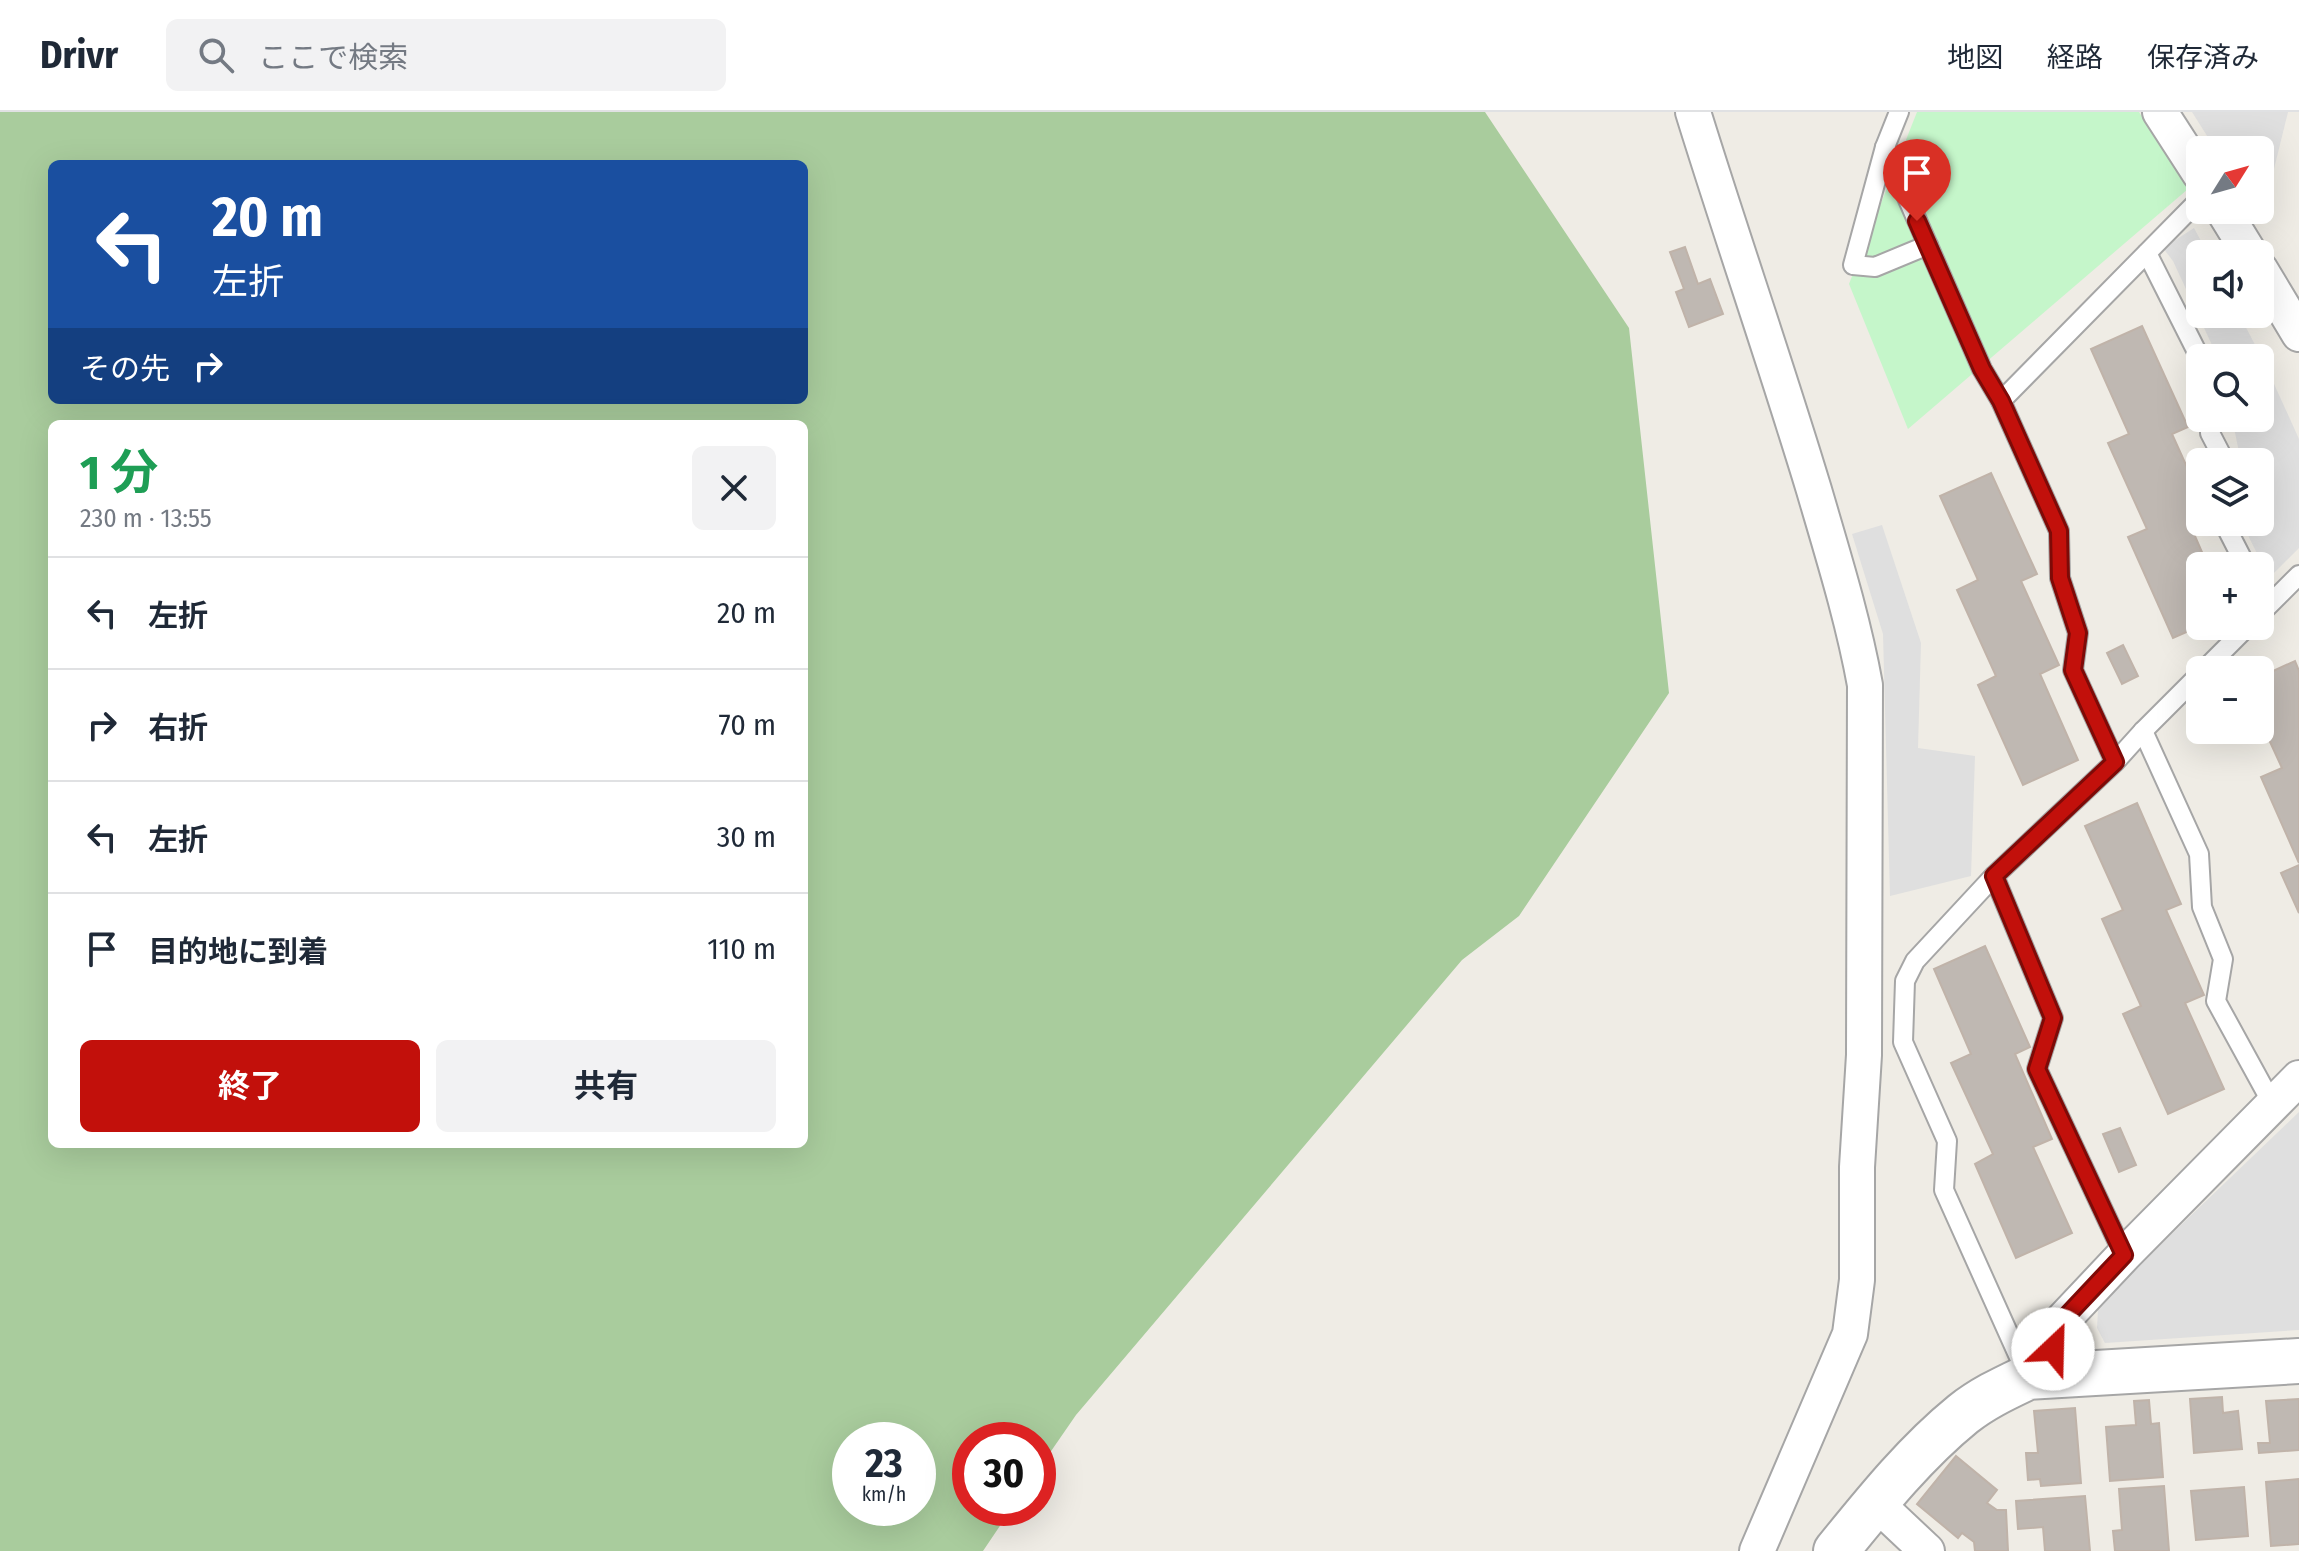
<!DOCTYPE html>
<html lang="ja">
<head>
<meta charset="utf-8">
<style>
  body { margin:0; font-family:"Fira Sans Condensed","Noto Sans JP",sans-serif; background:#f2f2f3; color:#1f2937; height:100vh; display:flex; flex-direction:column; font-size:30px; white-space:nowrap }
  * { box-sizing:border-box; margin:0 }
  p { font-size:26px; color:#747a83 }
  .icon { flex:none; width:44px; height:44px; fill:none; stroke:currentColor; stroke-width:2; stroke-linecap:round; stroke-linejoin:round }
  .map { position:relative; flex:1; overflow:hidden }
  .drawer { position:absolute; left:48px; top:308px; width:760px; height:728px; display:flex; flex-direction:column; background:#fff; border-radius:12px; box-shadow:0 8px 32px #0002 }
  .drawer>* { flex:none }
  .top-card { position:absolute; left:48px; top:48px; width:760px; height:244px; border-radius:12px; box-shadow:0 8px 32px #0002; background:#1a4fa0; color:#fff; overflow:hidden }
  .needle { width:52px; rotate:53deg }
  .controls { position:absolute; left:2186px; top:24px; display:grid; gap:16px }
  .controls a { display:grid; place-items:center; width:88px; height:88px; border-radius:12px; background:#fff; box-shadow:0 8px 32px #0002; font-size:40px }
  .speed { position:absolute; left:832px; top:1310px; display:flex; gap:16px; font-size:40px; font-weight:700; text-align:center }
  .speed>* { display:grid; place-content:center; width:104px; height:104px; border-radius:50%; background:#fff; box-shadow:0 8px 32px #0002; line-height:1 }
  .speed small { font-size:20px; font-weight:400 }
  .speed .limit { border:12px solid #d22; background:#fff; color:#111 }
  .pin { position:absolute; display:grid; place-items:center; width:68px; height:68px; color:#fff; margin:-82px -34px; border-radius:50% 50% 50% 0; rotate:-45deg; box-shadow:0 0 8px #0007 }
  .pin .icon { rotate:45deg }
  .me { position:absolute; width:88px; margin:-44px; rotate:24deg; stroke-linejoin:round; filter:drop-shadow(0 0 6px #0008) }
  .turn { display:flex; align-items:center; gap:28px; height:168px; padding:0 32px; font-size:36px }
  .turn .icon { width:104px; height:104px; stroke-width:2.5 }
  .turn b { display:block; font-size:56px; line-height:68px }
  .then { display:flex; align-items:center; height:76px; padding:0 32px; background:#0003; gap:16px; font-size:30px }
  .round { display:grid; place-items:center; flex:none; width:84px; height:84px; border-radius:12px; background:#f2f2f3 }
  .headline { display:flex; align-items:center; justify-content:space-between; height:136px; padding:0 32px }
  h1 { font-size:48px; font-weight:700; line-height:60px; color:#1e9e55 }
  .action { display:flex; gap:16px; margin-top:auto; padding:16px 32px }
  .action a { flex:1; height:92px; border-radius:12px; background:#c2100b; color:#fff; font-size:32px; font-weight:700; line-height:92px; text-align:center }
  .action a+a { background:#f2f2f3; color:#1f2937 }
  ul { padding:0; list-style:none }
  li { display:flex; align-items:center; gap:24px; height:112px; padding:0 32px; border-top:2px solid #e0e1e3 }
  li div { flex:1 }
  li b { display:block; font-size:30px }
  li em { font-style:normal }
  header { display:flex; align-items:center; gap:48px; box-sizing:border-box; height:112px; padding:0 40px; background:#fff; border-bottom:2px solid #e0e1e3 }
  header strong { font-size:38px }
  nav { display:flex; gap:44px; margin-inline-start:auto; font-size:28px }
  .search { width:560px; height:72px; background:#f2f2f3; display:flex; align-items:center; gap:20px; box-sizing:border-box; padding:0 28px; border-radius:12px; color:#747a83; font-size:30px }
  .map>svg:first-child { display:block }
</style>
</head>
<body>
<header>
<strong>Drivr</strong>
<div class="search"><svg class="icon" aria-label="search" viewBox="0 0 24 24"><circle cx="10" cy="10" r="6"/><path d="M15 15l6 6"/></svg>ここで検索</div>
<nav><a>地図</a><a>経路</a><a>保存済み</a></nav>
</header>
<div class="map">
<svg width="2299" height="1439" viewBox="0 0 2299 1439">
  <rect width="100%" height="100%" fill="#efece5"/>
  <path fill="#a9cc9d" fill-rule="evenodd" d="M0 0H1485L1629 216 1669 581 1519 804 1462 848 1076 1303 1038 1358V1328H970V1396H1012L983 1439H0ZM52 52H804V288H52ZM804 312V1032H52V312ZM918 1328V1396H850V1328Z"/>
  <path fill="#c5f6ca" d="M1917 0H2139L2188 77 1908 317 1849 172Z"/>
  <g fill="#dfdfdf">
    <path d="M2192 0H2288L2273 61 2260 59V38H2216Z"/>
    <path d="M2194 116 2208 142H2200V202H2239L2265 252 2299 327V436L2269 466 2242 411 2260 410V350H2241L2232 306H2260V246H2218L2173 149 2163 136Z"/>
    <path d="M1882 413 1921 531 1918 636 1975 644 1971 764 1890 784 1883 522 1852 422Z"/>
    <path d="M2299 1000V1218L2105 1231 2097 1216 2098 1198 2113 1178Z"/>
  </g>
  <g fill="#bfb8b2" stroke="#c0b3a9" stroke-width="2">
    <path d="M1685 135 1698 172 1710 167 1723 202 1689 215 1676 180 1684 177 1670 140Z"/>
    <path d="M2142 214 2188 315 2172 322 2200 384 2202 410 2191 415 2208 454H2200V514L2173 526 2128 425 2147 417 2108 331 2129 322 2091 237Z"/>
    <path d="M1991 361 2037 462 2021 469 2059 553 2040 562 2078 648 2023 673 1978 573 1996 564 1957 478 1978 468 1940 384Z"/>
    <path d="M2123 533 2138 564 2122 572 2107 541Z"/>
    <path d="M2295 549 2299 559V751L2261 665 2282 656 2260 608V565Z"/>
    <path d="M2137 691 2181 792 2166 798 2204 883 2185 891 2224 977 2168 1002 2123 902 2141 894 2102 807 2123 798 2085 714Z"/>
    <path d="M2299 753V801L2281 761Z"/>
    <path d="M1985 834 2030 935 2015 942 2052 1027 2033 1035 2072 1121 2016 1146 1975 1052 1993 1042 1951 951 1971 942 1934 857Z"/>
    <path d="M2120 1016 2136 1053 2119 1060 2103 1022Z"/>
    <path d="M2222 1285 2223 1301 2238 1299 2242 1337 2194 1341 2190 1287Z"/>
    <path d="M2299 1287V1338L2259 1341 2258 1331H2270L2266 1289Z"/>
    <path d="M2149 1288 2151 1312 2159 1311 2163 1365 2110 1369 2106 1315 2136 1313 2134 1289Z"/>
    <path d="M2075 1296 2081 1371 2041 1374 2040 1367 2028 1368 2026 1341H2038L2034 1299Z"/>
    <path d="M1956 1344 1997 1378 1987 1391 1997 1398H2006L2008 1439H1975L1974 1430 1962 1421 1958 1426 1917 1392Z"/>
    <path d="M2299 1367V1432L2271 1434 2266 1370Z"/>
    <path d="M2164 1374 2169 1439H2115L2113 1419 2122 1418 2119 1377Z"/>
    <path d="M2244 1375 2248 1424 2196 1428 2191 1379Z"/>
    <path d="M2085 1384 2090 1439H2045L2043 1415 2018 1417 2016 1389Z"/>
  </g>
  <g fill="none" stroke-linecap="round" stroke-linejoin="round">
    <g stroke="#a6a6a6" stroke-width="22">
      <g id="service">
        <path d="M1899 0 1885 35 1853 153 1875 155 1928 133"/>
        <path d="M1885 35 1982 257 2001 289"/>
        <path d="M2147 141 2200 246"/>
        <path d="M2210 306V321L2225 350"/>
        <path d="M2227 410V417L2246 454"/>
        <path d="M2260 502 2299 463"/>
        <path d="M2204 558 2248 514"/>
        <path d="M2143 619 2199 742 2202 795 2223 847 2216 889 2273 993"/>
        <path d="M2115 650 2073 558 2078 521 2060 466 2059 419 2001 289 2200 87"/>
        <path d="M1994 764 2053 906 2037 957 2124 1143"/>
        <path d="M2028 1265 1944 1078 1947 1029 1903 930 1905 869 1915 849 1994 764 2115 650 2143 619 2200 562"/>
      </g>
    </g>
    <g stroke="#a6a6a6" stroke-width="38">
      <g id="minor">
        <path d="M1693 0C1732 126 1776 252 1814 378 1833 443 1853 507 1865 573L1864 943 1857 1055V1168L1850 1222 1757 1439"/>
        <path d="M2160 0 2200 62"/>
        <path d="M2223 98 2250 142"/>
        <path d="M2260 157 2299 222"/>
        <path d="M2047 1262 2059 1212 2124 1143 2299 966"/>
        <path d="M1876 1391 1927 1439"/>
      </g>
    </g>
    <g stroke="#a6a6a6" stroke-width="48">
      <path id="tertiary" d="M1836 1439C1875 1391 1915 1341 1963 1302 1983 1286 2005 1276 2028 1265L2299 1249"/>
    </g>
    <use href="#service" stroke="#fff" stroke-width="18"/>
    <use href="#minor" stroke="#fff" stroke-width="34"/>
    <use href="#tertiary" stroke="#fff" stroke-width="44"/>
  </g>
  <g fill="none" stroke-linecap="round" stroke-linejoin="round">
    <g stroke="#7e0a07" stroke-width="20">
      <path id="route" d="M1917 109 1982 257 2001 289 2059 419 2060 466 2078 521 2073 558 2115 650 1994 764 2053 906 2037 957 2124 1143 2059 1212 2053 1237"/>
    </g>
    <use href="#route" stroke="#c2100b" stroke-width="14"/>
  </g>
</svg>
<div class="controls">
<a><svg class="needle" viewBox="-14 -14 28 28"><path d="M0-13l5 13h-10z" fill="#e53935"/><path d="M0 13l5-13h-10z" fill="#747a83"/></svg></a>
<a><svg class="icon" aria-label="sound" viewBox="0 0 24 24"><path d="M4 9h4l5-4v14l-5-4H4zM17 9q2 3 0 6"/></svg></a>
<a><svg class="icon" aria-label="search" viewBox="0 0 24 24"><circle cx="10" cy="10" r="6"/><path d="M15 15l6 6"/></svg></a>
<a><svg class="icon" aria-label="layers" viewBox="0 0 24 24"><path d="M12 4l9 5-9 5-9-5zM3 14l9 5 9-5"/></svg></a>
<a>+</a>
<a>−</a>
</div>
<div class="speed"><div>23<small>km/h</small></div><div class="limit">30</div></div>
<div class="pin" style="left:1917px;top:109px;background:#d93025"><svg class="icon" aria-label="arrive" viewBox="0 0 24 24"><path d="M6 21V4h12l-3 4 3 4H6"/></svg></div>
<svg class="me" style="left:2053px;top:1237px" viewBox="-20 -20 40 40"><circle r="19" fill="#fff"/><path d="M0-13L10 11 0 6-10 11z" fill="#c2100b"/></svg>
<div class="top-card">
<div class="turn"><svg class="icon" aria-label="left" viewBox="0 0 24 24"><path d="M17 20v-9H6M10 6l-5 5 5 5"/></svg><div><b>20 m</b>左折</div></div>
<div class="then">その先<svg class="icon" aria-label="right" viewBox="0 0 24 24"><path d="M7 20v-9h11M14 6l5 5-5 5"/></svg></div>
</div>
<section class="drawer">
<div class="headline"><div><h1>1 分</h1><p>230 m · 13:55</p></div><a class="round"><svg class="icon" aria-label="close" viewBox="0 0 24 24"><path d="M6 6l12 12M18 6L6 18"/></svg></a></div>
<ul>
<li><svg class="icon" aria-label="left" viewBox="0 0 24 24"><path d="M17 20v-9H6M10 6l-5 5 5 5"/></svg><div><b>左折</b></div><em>20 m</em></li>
<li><svg class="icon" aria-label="right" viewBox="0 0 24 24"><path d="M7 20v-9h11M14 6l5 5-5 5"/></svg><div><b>右折</b></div><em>70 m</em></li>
<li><svg class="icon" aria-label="left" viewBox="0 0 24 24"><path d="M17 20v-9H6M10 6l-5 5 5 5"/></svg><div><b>左折</b></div><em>30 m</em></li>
<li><svg class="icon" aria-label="arrive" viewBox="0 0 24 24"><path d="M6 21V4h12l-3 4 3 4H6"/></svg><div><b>目的地に到着</b></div><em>110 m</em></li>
</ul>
<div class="action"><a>終了</a><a>共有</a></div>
</section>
</div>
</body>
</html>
